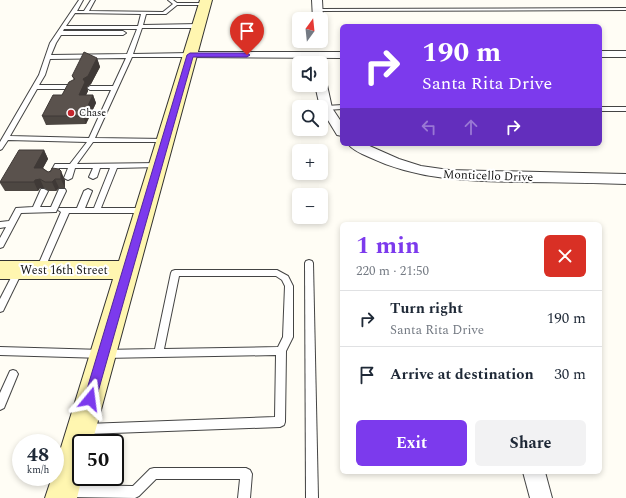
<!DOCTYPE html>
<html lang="en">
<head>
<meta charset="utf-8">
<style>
  body { margin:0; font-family:Spectral,serif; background:#f2f2f3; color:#1f2937; height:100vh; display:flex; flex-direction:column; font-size:15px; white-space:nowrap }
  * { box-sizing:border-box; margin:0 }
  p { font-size:13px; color:#747a83 }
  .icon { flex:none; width:22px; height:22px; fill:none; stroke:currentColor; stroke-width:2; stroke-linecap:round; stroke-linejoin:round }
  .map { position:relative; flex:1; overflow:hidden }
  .panel { position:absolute; left:340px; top:222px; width:262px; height:252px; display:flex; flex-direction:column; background:#fff; border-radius:6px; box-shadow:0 2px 6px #0003 }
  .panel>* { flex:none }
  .banner { position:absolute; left:340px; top:24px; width:262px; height:122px; border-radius:6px; box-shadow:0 2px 6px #0003; background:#7c3aed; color:#fff; overflow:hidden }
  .needle { width:26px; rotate:15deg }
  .tools { position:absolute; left:292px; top:12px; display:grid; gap:8px }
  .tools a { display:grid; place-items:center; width:36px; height:36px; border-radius:6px; background:#fff; box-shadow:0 2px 6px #0003; font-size:20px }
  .speed { position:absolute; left:12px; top:434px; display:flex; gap:8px; font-size:20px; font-weight:700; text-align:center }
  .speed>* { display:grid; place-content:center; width:52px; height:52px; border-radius:50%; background:#fff; box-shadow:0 2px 6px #0003; line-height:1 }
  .speed small { font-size:10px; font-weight:400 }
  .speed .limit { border:2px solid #111; border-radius:6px; background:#fff; color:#111 }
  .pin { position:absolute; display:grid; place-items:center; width:34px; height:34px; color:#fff; margin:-41px -17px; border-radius:50% 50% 50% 0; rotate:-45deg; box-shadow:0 0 4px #0007 }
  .pin .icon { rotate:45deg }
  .me { position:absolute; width:44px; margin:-22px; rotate:16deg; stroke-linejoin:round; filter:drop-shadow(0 0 3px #0008) }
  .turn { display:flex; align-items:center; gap:14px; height:84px; padding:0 16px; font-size:18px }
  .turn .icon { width:52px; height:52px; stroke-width:2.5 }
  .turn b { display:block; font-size:28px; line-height:34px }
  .lanes { display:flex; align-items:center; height:38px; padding:0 16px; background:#0003; justify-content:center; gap:20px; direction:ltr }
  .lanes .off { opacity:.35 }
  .round { display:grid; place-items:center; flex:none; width:42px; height:42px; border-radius:6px; background:#f2f2f3 }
  .headline { display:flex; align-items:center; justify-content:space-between; height:68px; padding:0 16px }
  h1 { font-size:24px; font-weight:700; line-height:30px; color:#7c3aed }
  .button { display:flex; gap:8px; margin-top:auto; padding:8px 16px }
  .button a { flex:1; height:46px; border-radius:6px; background:#7c3aed; color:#fff; font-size:16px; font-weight:700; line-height:46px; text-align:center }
  .button a+a { background:#f2f2f3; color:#1f2937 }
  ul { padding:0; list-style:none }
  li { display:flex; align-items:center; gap:12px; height:56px; padding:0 16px; border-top:1px solid #e0e1e3 }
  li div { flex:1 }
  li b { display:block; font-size:15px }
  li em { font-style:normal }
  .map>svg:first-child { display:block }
</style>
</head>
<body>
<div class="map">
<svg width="626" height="498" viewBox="0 0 626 498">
  <rect width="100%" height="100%" fill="#fffdf5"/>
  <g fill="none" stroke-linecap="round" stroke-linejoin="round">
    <g stroke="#444" stroke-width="2">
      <g id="lane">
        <path d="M79 0H83L77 11H84L91 0H95L89 11 163 12 173 4 168 0H173L177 3H205L207 4 205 5H177L166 14H146L143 25 199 24 202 26 199 28H142L133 54 190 53 193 55 190 57H132L95 138 165 139 168 141 167 142H93L77 164 160 163 161 165 160 167H158L117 168 101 208H145L149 211 148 213H69L44 270 43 272H37L36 270 61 212 58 210 59 208H77L84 191 88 189 92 191 85 208H94L110 168H100L97 177 93 179 89 177 93 168H75L72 178 68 180 64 178 68 168H59L54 179H52L48 177 55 164H70L87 142 8 140 2 149 0 150V142L39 75 50 43ZM75 13 141 14 138 26H66ZM64 29H137L127 54 51 55 56 43 61 35H123L126 33 123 31H63ZM126 58 113 86H90L87 88 90 90H111L89 138 10 136 37 89H74L77 87 74 85H39L45 75 50 59Z"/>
        <path d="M626 8V10L318 11 316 10 318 9Z"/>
        <path d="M342 105V109L326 110 323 108 326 106Z"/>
        <rect x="600" y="107" width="26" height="4"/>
        <path d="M41 189H44L48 191 40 207H51L59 189H65L66 191 56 212 21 213 3 247 0 248V238L6 227 0 228V222L9 221 16 208 33 207Z"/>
        <path d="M309 260 312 261 313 263 318 498H306L305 263 306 261Z"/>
        <path d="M19 267 22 268 23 270 3 311 0 312V299L16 268Z"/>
        <path d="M175 270H277L288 276 293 286V337L286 351 285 422 284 425 280 427 86 434 82 433 81 429 82 425 86 424 275 417 276 355 103 358 0 355V347L103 350 155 349 171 273 172 271ZM179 276H276L282 280 285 286 283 337 278 347 164 349Z"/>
        <path d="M13 370 16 371 18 374 4 408 0 410V393L10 371Z"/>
        <path d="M154 468H246L250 470 252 474 250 498H238L240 479H156L139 496 135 498 68 497 64 495 62 491 64 487 68 485 133 486 150 469Z"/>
      </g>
    </g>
    <g stroke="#444" stroke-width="2">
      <g id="street">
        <path d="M312 0H322L323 19 321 21V19H313Z"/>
        <rect x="600" y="51" width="26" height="6"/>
        <path d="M190 52H342V58L186 57 185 55 186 53Z"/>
        <path d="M321 82 325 83 327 85 332 108 342 123V136L337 135 320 107 315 85H321Z"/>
        <path d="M348 144H365L399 159 421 166 449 170 626 174V184C591 183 555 182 520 182 468 181 417 180 369 157 362 154 353 150 348 144Z"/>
        <path d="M523 472H545L552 498H530Z"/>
      </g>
    </g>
    <g stroke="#333" stroke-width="2">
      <path id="secondary" d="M200 0H212L92 443H81V477H82L77 498H45L52 477H55V467L113 279H0V261H119Z"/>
    </g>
    <use href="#lane" fill="#fff" fill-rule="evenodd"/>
    <use href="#street" fill="#fff" fill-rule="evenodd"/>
    <use href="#secondary" fill="#fff6b0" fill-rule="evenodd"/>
  </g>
  <g fill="#4d4742">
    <path d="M97 58 100 67 91 84 87 87 88 91 86 95H93L96 103 86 124 46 125 42 116 62 95 74 80 72 76Z"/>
    <path d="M44 150 48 159 43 168 48 172 65 180V188H59L56 191H49L44 188H40L38 191H5L0 183V182Z"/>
  </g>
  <g fill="#3f3936">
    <path d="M97 58 100 67 91 84 87 87 88 91 82 104 79 95 83 79Z"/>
    <path d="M93 95 96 103 86 124 83 116Z"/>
    <path d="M44 150 48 159 38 177 34 168Z"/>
    <path d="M61 171 65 180V188L61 179Z"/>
    <path d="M40 179 44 188H40L38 191 34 182 35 180Z"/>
    <path d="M55 179 59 188 56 191 52 182Z"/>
  </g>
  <g fill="#5a524d" stroke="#3f3936">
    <path d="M84 52 97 58 88 76 83 79 85 82 79 95H93L83 116H42L53 95H62L69 82 75 79 72 76Z"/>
    <path d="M19 150H44L34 168H42L48 172 51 171 52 168 59 169 61 171V179H55L52 182H45L40 179 35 180 34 182H0Z"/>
  </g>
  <path fill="#7c3aed" stroke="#51269a" d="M190 53H247L250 55 247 57H193L96 399 94 402 90 404 86 402 84 399 187 55Z"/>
  <circle fill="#c4262e" stroke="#fff" stroke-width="1.5" cx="71" cy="113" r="4"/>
  <g text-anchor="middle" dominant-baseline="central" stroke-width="4" stroke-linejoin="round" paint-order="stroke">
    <g font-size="10" fill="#111" stroke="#fff" text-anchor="start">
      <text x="79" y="113">Chase</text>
    </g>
    <g font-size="12" fill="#111" stroke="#fff">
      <text transform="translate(488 176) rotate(2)">Monticello Drive</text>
      <text x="64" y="270">West 16th Street</text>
    </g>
  </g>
</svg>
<div class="tools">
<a><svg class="needle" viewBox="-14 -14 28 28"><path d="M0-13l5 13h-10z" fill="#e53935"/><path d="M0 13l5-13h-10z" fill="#747a83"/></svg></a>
<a><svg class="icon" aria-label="sound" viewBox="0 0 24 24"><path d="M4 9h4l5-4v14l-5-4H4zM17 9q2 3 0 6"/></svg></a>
<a><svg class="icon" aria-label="search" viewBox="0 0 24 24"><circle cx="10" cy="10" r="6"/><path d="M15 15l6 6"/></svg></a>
<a>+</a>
<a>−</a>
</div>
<div class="speed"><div>48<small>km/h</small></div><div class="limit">50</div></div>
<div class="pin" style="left:247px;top:55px;background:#d93025"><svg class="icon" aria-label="arrive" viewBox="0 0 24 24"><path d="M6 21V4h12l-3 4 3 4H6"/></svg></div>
<svg class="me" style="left:90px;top:399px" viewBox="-20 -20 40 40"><path d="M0-17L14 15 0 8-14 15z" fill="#7c3aed" stroke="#fff" stroke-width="4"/></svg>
<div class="banner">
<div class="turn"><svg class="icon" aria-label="right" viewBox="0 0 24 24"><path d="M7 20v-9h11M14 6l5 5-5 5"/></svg><div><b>190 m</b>Santa Rita Drive</div></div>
<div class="lanes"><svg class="icon off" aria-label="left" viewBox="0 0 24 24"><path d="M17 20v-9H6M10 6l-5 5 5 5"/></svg><svg class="icon off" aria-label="ahead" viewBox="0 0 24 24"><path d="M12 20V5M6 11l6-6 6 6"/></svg><svg class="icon" aria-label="right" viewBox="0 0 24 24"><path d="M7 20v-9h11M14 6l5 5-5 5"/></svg></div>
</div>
<section class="panel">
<div class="headline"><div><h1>1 min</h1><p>220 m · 21:50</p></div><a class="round" style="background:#d93025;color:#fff"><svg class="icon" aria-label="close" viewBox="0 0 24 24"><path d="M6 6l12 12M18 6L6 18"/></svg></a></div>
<ul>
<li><svg class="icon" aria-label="right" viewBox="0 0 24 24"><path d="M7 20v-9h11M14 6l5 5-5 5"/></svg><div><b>Turn right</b><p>Santa Rita Drive</p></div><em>190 m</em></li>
<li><svg class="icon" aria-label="arrive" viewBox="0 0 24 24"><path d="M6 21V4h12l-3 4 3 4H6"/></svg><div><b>Arrive at destination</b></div><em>30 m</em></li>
</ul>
<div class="button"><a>Exit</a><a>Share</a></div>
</section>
</div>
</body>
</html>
